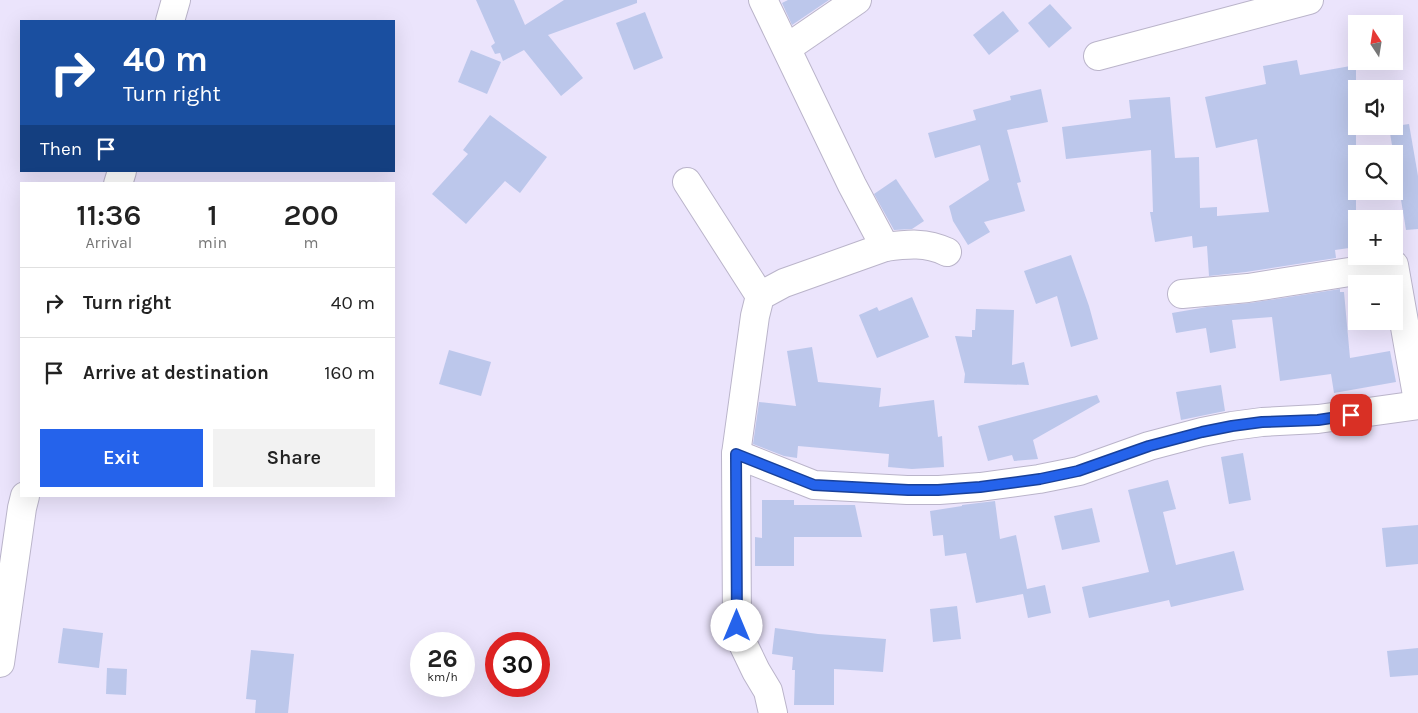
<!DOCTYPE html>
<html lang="en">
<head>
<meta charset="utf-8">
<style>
  body { margin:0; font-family:Karla,sans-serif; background:#f2f2f2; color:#222; height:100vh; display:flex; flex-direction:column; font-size:19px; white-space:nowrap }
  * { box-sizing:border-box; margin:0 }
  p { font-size:16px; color:#767676 }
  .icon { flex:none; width:28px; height:28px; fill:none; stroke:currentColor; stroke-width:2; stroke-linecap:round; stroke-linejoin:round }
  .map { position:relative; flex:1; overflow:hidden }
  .drawer { position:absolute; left:20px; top:182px; width:375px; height:315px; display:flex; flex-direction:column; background:#fff; border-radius:0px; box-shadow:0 5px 20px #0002 }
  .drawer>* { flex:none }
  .hud { position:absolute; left:20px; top:20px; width:375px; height:152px; border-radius:0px; box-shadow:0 5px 20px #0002; background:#1a4fa0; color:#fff; overflow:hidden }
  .needle { width:32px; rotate:348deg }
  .buttons { position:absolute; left:1348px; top:15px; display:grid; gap:10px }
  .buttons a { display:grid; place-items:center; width:55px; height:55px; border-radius:0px; background:#fff; box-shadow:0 5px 20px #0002; font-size:25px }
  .speed { position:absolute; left:410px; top:632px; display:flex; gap:10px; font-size:25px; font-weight:700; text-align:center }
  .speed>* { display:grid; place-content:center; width:65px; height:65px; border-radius:50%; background:#fff; box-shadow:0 5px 20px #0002; line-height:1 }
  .speed small { font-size:12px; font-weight:400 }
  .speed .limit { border:8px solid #d22; background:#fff; color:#111 }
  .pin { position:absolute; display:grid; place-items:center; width:42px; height:42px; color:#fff; margin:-21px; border-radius:10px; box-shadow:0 2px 8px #0006 }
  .me { position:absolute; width:55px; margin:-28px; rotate:0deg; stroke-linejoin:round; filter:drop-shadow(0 0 4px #0008) }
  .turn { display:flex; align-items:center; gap:18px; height:105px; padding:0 20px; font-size:22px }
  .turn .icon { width:65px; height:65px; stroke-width:2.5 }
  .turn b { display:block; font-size:35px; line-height:42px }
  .then { display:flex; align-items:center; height:48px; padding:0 20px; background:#0003; gap:10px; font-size:19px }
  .eta { display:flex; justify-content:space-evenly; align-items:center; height:85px; text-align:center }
  .eta b { font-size:30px; font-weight:600; line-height:35px }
  .action { display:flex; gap:10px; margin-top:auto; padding:10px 20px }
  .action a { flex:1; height:58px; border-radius:0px; background:#2563eb; color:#fff; font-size:20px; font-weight:600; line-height:58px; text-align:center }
  .action a+a { background:#f2f2f2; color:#222 }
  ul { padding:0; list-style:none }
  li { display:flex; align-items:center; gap:15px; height:70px; padding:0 20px; border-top:1px solid #e0e0e0 }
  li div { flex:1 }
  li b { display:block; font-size:19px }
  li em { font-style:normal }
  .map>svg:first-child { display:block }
</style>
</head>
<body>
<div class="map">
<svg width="1418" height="713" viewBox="0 0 1418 713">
  <rect width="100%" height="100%" fill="#ebe4fc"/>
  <g fill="#bcc7eb">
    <path d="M476 0H514L525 25 564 0H637V3L548 35 583 78 561 96 524 50 503 61 500 53 495 54 491 46 495 43Z"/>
    <path d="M788 0H829L792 25 782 3Z"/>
    <path d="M1050 4 1072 28 1049 48 1028 23Z"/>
    <path d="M1003 11 1019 31 989 55 973 35Z"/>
    <path d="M645 12 663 58 634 70 616 23Z"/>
    <path d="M471 50 501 62 487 94 458 82Z"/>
    <path d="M1297 60 1300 75 1356 65V247L1335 250 1336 258 1246 272 1209 276 1207 246 1193 248 1192 236 1155 242 1150 212H1153L1151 150 1066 159 1062 127 1131 118 1129 100 1170 97 1175 158 1199 157 1200 208 1217 207V216L1269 212 1257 139 1216 148 1205 97 1266 84 1263 66Z"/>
    <path d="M1041 89 1048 122 1007 130 1021 182 1017 183 1025 211 984 222 990 232 968 245 953 221 949 206 989 180 980 145 935 158 928 133 976 120 973 110 1011 100 1010 96Z"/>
    <path d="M490 115 547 157 520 193 505 181 466 224 432 194 468 154 463 150Z"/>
    <path d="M1409 124 1418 176V229L1406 230 1389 127Z"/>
    <path d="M896 179 924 221 912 229 894 230 874 194Z"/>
    <path d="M1071 255 1089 306 1098 339 1071 347 1057 296 1036 304 1024 271Z"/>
    <path d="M1340 289V292H1344L1350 358 1390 351 1396 382 1334 393 1331 374 1280 381 1272 317 1232 320 1236 348 1210 353 1206 328 1176 333 1172 313 1207 307 1250 303Z"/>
    <path d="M912 297 929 337 877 358 859 315 877 307 879 311Z"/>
    <path d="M976 309 1014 310 1012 365 1024 362 1029 385 964 383 965 374 955 336 972 337V330H975Z"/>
    <path d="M812 347 818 382 881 388 879 407 934 400 938 437 942 436 944 467 912 469 888 467 889 454 798 446 797 458 784 456 753 444 759 402 796 406 787 351Z"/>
    <path d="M449 350 491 362 481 396 439 384Z"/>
    <path d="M1221 385 1225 411 1181 420 1176 392Z"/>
    <path d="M1097 395 1100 402 1033 440 1038 459 1014 461 1012 455 988 461 978 426Z"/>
    <path d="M1243 453 1251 500 1229 504 1221 457Z"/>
    <path d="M1168 480 1176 509 1163 512 1176 565 1234 551 1244 590 1171 607 1169 600 1089 618 1082 587 1149 572 1128 490Z"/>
    <path d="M762 500H794V505H855L862 537H794V566H755V537L762 538Z"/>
    <path d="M995 501 1000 539 1016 535 1027 589 1045 585 1051 613 1028 618 1023 594 976 603 966 553 945 556 943 535 933 536 930 511 962 506V505Z"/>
    <path d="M1092 508 1100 542 1062 550 1054 516Z"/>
    <path d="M1418 525V564L1386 567 1382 528Z"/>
    <path d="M957 606 961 639 933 642 930 609Z"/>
    <path d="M63 628 103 633 99 668 58 663Z"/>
    <path d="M775 628 818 634 886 639 883 672 834 669V705H794L795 670H792L793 657 772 654Z"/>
    <path d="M1418 648V675L1390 677 1387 651Z"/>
    <path d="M251 650 294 654 288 713H255L256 700 246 699Z"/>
    <path d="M107 668 127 669 126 695 106 694Z"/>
  </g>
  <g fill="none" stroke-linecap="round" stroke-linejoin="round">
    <g stroke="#bab4ca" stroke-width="30">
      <g id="minor">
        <path d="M763 0 852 185 885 247 784 283 760 296 755 316 736 454 737 626 743 644 756 671 768 691 773 713"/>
        <path d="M170 21 176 0"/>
        <path d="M787 48 857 0"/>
        <path d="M1098 56 1309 0"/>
        <path d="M687 182 760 296"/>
        <path d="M118 184 122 171"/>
        <path d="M885 247C908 244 926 242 947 252"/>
        <path d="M1182 294 1248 288 1394 265 1418 401"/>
        <path d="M736 454 814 485 907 490H939L980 487 1039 479 1079 471 1149 446 1202 432 1232 426 1262 422 1318 419 1418 405"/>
        <path d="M0 663 22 508 25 496"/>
      </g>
    </g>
    <use href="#minor" stroke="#fff" stroke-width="28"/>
  </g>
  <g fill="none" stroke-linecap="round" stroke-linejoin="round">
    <g stroke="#184099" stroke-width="12">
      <path id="route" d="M737 626 736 454 814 485 908 490H938L980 487 1040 479 1078 471 1149 446 1202 432 1232 426 1262 422 1318 420 1351 415"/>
    </g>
    <use href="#route" stroke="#2563eb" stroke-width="9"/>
  </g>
</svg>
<div class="buttons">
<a><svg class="needle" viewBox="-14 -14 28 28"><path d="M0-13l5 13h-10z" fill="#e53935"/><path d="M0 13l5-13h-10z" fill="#767676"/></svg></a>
<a><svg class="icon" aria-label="sound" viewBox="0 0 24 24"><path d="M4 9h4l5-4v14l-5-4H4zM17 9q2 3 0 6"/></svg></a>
<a><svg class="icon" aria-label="search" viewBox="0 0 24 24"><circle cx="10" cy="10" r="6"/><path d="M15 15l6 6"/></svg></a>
<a>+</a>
<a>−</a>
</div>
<div class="speed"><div>26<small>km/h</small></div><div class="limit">30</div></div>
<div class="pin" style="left:1351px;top:415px;background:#d93025"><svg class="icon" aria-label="arrive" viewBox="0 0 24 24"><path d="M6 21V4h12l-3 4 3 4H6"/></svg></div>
<svg class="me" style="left:737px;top:626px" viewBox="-20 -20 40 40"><circle r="19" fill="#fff"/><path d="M0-13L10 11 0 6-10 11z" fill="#2563eb"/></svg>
<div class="hud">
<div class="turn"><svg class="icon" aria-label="right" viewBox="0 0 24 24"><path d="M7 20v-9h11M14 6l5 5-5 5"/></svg><div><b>40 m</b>Turn right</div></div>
<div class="then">Then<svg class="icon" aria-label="arrive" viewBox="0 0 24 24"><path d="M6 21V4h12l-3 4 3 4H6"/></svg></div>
</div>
<section class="drawer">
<div class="eta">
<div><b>11:36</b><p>Arrival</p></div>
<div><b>1</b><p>min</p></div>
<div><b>200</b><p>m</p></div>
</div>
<ul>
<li><svg class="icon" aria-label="right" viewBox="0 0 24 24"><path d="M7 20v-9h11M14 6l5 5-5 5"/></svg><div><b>Turn right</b></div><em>40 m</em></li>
<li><svg class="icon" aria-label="arrive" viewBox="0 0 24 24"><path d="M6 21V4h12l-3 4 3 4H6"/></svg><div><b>Arrive at destination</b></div><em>160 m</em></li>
</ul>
<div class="action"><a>Exit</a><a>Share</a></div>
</section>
</div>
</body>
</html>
